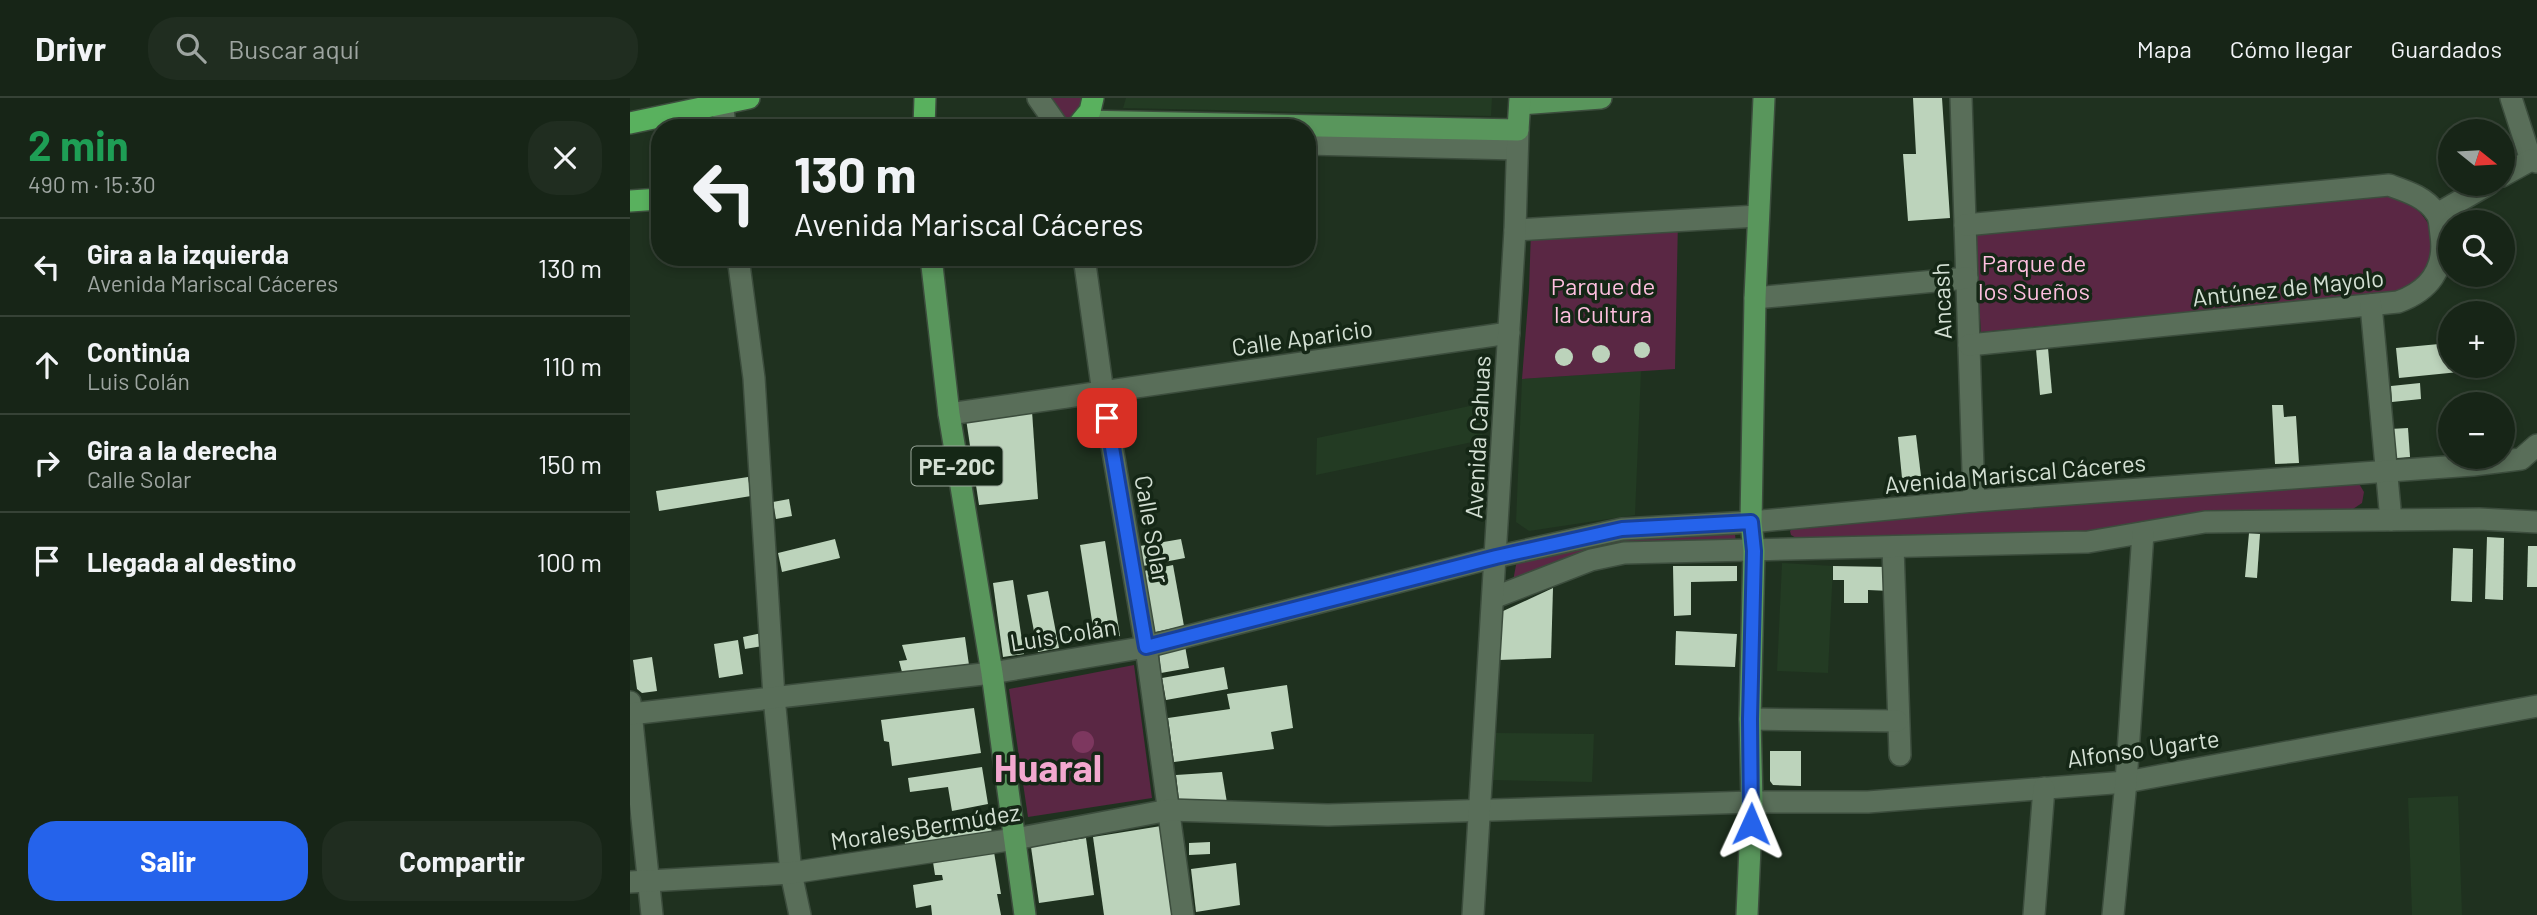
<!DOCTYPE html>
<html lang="es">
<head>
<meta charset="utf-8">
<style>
  body { margin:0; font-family:Barlow,sans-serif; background:#202d20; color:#f1f3f6; height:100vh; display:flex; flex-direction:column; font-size:26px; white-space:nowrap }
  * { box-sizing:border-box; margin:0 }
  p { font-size:23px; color:#9ea5a1 }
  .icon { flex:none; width:38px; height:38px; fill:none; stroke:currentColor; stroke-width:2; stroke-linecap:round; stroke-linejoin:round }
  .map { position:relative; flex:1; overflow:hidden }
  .side { display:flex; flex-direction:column; background:#172517; width:630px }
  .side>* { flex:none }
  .guide { position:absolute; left:21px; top:21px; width:665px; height:147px; border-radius:28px; box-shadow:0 4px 10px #0003,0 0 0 2px #364236; background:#172517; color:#f1f3f6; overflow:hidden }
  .needle { width:46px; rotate:108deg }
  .controls { position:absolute; left:1808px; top:21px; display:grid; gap:14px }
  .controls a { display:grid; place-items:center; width:77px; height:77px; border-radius:50%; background:#172517; box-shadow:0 4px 10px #0003,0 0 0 2px #364236; font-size:35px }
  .pin { position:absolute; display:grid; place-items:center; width:60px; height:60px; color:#fff; margin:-30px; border-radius:14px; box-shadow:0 4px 10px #0006 }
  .me { position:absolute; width:77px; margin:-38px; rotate:1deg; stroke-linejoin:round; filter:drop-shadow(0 0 5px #0008) }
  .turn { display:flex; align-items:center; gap:24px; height:147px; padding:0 28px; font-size:32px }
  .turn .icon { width:91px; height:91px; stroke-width:2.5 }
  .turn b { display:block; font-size:49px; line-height:60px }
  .round { display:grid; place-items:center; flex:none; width:74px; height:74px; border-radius:28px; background:#202d20 }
  .head { display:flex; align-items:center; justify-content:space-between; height:119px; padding:0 28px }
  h1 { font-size:42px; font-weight:700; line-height:52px; color:#1e9e55 }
  .button { display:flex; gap:14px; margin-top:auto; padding:14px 28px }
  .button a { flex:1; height:80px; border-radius:28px; background:#2563eb; color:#fff; font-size:28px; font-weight:700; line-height:80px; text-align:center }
  .button a+a { background:#202d20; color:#f1f3f6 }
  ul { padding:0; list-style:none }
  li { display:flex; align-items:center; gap:21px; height:98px; padding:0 28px; border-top:2px solid #364236 }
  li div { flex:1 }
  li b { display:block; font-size:26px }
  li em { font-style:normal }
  header { display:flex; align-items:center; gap:42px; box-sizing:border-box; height:98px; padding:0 35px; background:#172517; border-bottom:2px solid #364236 }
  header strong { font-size:33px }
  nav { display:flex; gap:38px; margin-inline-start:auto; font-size:24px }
  .search { width:490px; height:63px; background:#202d20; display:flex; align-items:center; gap:18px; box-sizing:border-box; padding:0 24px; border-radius:28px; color:#9ea5a1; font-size:26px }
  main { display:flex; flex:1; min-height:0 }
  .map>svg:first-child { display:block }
</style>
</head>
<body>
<header>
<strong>Drivr</strong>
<div class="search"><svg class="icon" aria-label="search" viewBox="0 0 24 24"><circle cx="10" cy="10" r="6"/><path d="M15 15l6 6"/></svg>Buscar aquí</div>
<nav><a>Mapa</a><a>Cómo llegar</a><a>Guardados</a></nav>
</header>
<main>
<section class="side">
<div class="head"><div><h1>2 min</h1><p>490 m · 15:30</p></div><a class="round"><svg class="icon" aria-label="close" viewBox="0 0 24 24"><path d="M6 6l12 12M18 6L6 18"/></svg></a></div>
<ul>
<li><svg class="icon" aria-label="left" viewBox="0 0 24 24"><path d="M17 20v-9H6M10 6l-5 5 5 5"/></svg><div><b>Gira a la izquierda</b><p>Avenida Mariscal Cáceres</p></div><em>130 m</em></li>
<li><svg class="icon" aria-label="ahead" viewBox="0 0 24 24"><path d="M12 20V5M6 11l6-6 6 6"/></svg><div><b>Continúa</b><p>Luis Colán</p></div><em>110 m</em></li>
<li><svg class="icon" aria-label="right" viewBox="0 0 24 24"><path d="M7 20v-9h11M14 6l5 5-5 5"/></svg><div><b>Gira a la derecha</b><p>Calle Solar</p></div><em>150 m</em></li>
<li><svg class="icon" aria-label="arrive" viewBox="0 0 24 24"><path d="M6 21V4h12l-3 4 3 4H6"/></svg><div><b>Llegada al destino</b></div><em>100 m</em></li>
</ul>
<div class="button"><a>Salir</a><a>Compartir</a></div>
</section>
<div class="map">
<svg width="1907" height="817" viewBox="0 0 1907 817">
  <rect width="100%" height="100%" fill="#1f311f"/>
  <g fill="#233b23">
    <path d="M496 0H862L861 18 493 10Z"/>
    <path d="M1011 273 1005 417 899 433 886 424 892 281Z"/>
    <path d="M854 305 852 342 686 377 687 340Z"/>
    <path d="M1152 465 1203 468 1198 575 1147 573Z"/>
    <path d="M864 635 964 636 962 684 863 682Z"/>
    <path d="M1828 698 1832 817H1782L1778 700Z"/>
  </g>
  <g fill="#5a2744">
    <path d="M420 0H456L455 5 441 20 430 19Z"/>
    <path d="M1725 100C1738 99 1753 97 1765 100 1796 108 1813 141 1798 169 1791 181 1780 188 1768 194L1351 234 1344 132Z"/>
    <path d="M1048 122 1045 271 892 281 899 192 901 132Z"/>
    <path d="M1728 384 1734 394 1732 405 1720 413 1467 434 1168 441 1161 437 1160 433 1166 427Z"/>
    <path d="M1100 435 1105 436 1106 445 976 447 931 462 882 488 887 462 981 439Z"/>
    <path d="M504 567 522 700 398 719 379 591Z"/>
  </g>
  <circle fill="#7d375f" cx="453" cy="644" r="11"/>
  <g fill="#bcd3bb">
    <path d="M1283 0H1312L1320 120 1278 123 1273 56H1286Z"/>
    <path d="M30 114V144H28L25 115Z"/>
    <circle cx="1012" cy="252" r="8"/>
    <path d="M1820 245V268H1828L1829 274 1769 280 1766 250Z"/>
    <circle cx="971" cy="256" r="9"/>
    <circle cx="934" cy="259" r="9"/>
    <path d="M1418 250 1422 295 1410 297 1406 251Z"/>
    <path d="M1790 285 1791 301 1762 304 1761 288Z"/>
    <path d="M1642 307H1653L1654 319 1666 318 1669 365 1645 366Z"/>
    <path d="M402 313 408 401 349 407 336 321Z"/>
    <path d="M1778 330 1780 359 1767 360 1761 354 1760 331Z"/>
    <path d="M1286 337 1291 378 1272 380 1268 339Z"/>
    <path d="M118 379 121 398 29 413 26 393Z"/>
    <path d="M159 401 162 418 146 421 143 404Z"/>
    <path d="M1619 435 1630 436 1627 480 1615 479Z"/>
    <path d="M1857 439 1874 440 1873 502 1855 501Z"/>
    <path d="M205 441 210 460 152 474 148 455Z"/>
    <path d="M551 441 555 460 513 468 510 448Z"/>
    <path d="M475 443 490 538 465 542 450 447Z"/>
    <path d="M1898 448H1907V489H1897Z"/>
    <path d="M1823 450 1843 451 1842 504 1821 503Z"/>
    <path d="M543 467 554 528 525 534 514 473Z"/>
    <path d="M1043 468H1107V483L1061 484V517L1044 518Z"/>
    <path d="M1203 468 1258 469 1260 493 1238 492V505H1214V482H1203Z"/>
    <path d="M383 482 394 556 373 559 363 485Z"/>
    <path d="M923 490 921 560 869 562 871 514Z"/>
    <path d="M418 493 429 550 408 554 397 497Z"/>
    <path d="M1046 533 1107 536 1105 569 1045 567Z"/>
    <path d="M136 534 138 547 115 551 113 539Z"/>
    <path d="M335 539 339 567 333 571 272 574 269 563 277 562 272 547Z"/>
    <path d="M108 542 113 576 89 580 84 546Z"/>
    <path d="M555 548 559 570 531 575 529 555Z"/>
    <path d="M22 559 27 593 12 595 7 591 3 562Z"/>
    <path d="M594 569 598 591 536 602 532 580Z"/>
    <path d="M657 587 663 630 641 634 644 651 544 664 538 620 600 611 597 596Z"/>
    <path d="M344 610 351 655 262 668 259 644 254 643 251 622Z"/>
    <path d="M1140 653H1171V688L1143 687 1140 683Z"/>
    <path d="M352 669 358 706 322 713 318 689 280 694 278 680Z"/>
    <path d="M592 674 597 705 549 702 546 677Z"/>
    <path d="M360 722 362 736 275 747 274 733Z"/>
    <path d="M531 728 544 817H474L463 739Z"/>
    <path d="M456 740 464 797 409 805 401 749Z"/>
    <path d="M580 744V756L559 757V745Z"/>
    <path d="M364 754 371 796H367L371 817H302L301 807 286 810 283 787 313 782 312 777H305L303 764Z"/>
    <path d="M606 765 610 807 566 814 561 771Z"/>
  </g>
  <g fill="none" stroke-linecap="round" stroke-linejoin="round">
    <g stroke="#3c4d3d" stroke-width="24">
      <g id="minor">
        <path d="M92 0 95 30"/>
        <path d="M408 0 429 30"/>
        <path d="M1331 0 1344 403"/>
        <path d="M1881 0 1901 62 1907 64"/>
        <path d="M677 46 887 51"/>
        <path d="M1872 78 1901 62"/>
        <path d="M1807 116 1859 86"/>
        <path d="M1335 127 1759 87C1776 93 1796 99 1806 115 1810 120 1810 130 1811 137 1816 171 1799 193 1768 204L1339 247"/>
        <path d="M885 132 1128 118"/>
        <path d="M108 159 124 280 144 599 161 775 170 817"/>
        <path d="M454 159 473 295 516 549 553 817"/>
        <path d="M1125 200 1337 180"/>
        <path d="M1741 207 1761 422"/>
        <path d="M319 316 879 235"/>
        <path d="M1263 449 1270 657"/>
        <path d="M863 500 961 462 994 455 1458 444 1575 424 1849 421 1907 424"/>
        <path d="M0 604 22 817"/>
        <path d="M0 616 362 575 516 549 865 459 992 431 1121 424 1344 403 1843 367 1891 361 1907 347"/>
        <path d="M1120 621 1267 623"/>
        <path d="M0 784 161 775 385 741 539 712 698 717 1122 704H1238L1496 684 1907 608"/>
        <path d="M843 817 885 132 888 32"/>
        <path d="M1404 817 1414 690"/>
        <path d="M1483 817 1496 684 1513 435"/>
      </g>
    </g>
    <g stroke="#3c4d3d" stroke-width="24">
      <g id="major">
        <path d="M890 6 971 0"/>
        <path d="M452 23 888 32 890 0"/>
        <path d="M301 159 319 316 362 575 395 817"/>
        <path d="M1117 817 1122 704 1120 621 1124 453 1121 424 1125 200 1134 0"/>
      </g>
    </g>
    <g stroke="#3c4d3d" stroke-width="24">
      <g id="highway">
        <path d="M0 25 119 0"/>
        <path d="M294 30 295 0"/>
        <path d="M446 30 460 13 463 0"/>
        <path d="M0 103 30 101"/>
      </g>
    </g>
    <use href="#minor" stroke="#596e59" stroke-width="21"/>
    <use href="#major" stroke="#59965c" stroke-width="21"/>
    <use href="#highway" stroke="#59b15e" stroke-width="21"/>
  </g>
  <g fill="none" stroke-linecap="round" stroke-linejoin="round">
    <g stroke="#184099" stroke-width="18">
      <path id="route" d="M477 320 516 549 866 459 992 431 1121 424 1124 453 1120 621 1121 726"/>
    </g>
    <use href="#route" stroke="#2563eb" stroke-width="12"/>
  </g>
  <g text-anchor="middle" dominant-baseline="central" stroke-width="7" stroke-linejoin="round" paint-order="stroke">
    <rect fill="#152716" stroke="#9ba89b" stroke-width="2" x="281.5" y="348.5" width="91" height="39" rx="5"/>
    <g font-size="23" font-weight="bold" fill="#d4e0d4">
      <text x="327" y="368">PE-20C</text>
    </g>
    <g font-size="24" fill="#febfdf" stroke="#152716">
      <text x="1404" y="164">Parque de<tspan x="1404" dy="28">los Sueños</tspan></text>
      <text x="973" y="187">Parque de<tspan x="973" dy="28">la Cultura</tspan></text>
    </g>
    <g font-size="24" fill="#d4e0d4" stroke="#152716">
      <text transform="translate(1658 189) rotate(-6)">Antúnez de Mayolo</text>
      <text transform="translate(1311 203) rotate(-92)">Ancash</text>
      <text transform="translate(672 239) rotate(-8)">Calle Aparicio</text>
      <text transform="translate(847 339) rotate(-87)">Avenida Cahuas</text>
      <text transform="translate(1385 375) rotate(-5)">Avenida Mariscal Cáceres</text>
      <text transform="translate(523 431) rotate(80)">Calle Solar</text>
      <text transform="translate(433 536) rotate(-9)">Luis Colán</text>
      <text transform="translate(1513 650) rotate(-8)">Alfonso Ugarte</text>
      <text transform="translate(295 728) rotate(-9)">Morales Bermúdez</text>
    </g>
    <g font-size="38" font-weight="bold" fill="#f3a8cf" stroke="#152716">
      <text x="418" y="669">Huaral</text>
    </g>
  </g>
</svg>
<div class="controls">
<a><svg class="needle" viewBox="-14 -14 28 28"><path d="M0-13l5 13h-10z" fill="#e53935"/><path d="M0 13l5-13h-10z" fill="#9ea5a1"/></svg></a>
<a><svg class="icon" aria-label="search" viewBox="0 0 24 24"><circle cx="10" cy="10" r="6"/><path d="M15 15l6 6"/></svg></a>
<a>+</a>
<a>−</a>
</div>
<div class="pin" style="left:477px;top:320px;background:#d93025"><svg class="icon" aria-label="arrive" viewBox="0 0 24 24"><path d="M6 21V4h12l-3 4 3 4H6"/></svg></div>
<svg class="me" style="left:1121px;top:726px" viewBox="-20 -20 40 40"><path d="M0-17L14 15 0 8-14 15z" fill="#2563eb" stroke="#fff" stroke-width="4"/></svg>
<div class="guide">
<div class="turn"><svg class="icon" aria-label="left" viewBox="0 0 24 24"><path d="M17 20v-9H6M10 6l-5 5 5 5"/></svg><div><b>130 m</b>Avenida Mariscal Cáceres</div></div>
</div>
</div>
</main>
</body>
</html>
